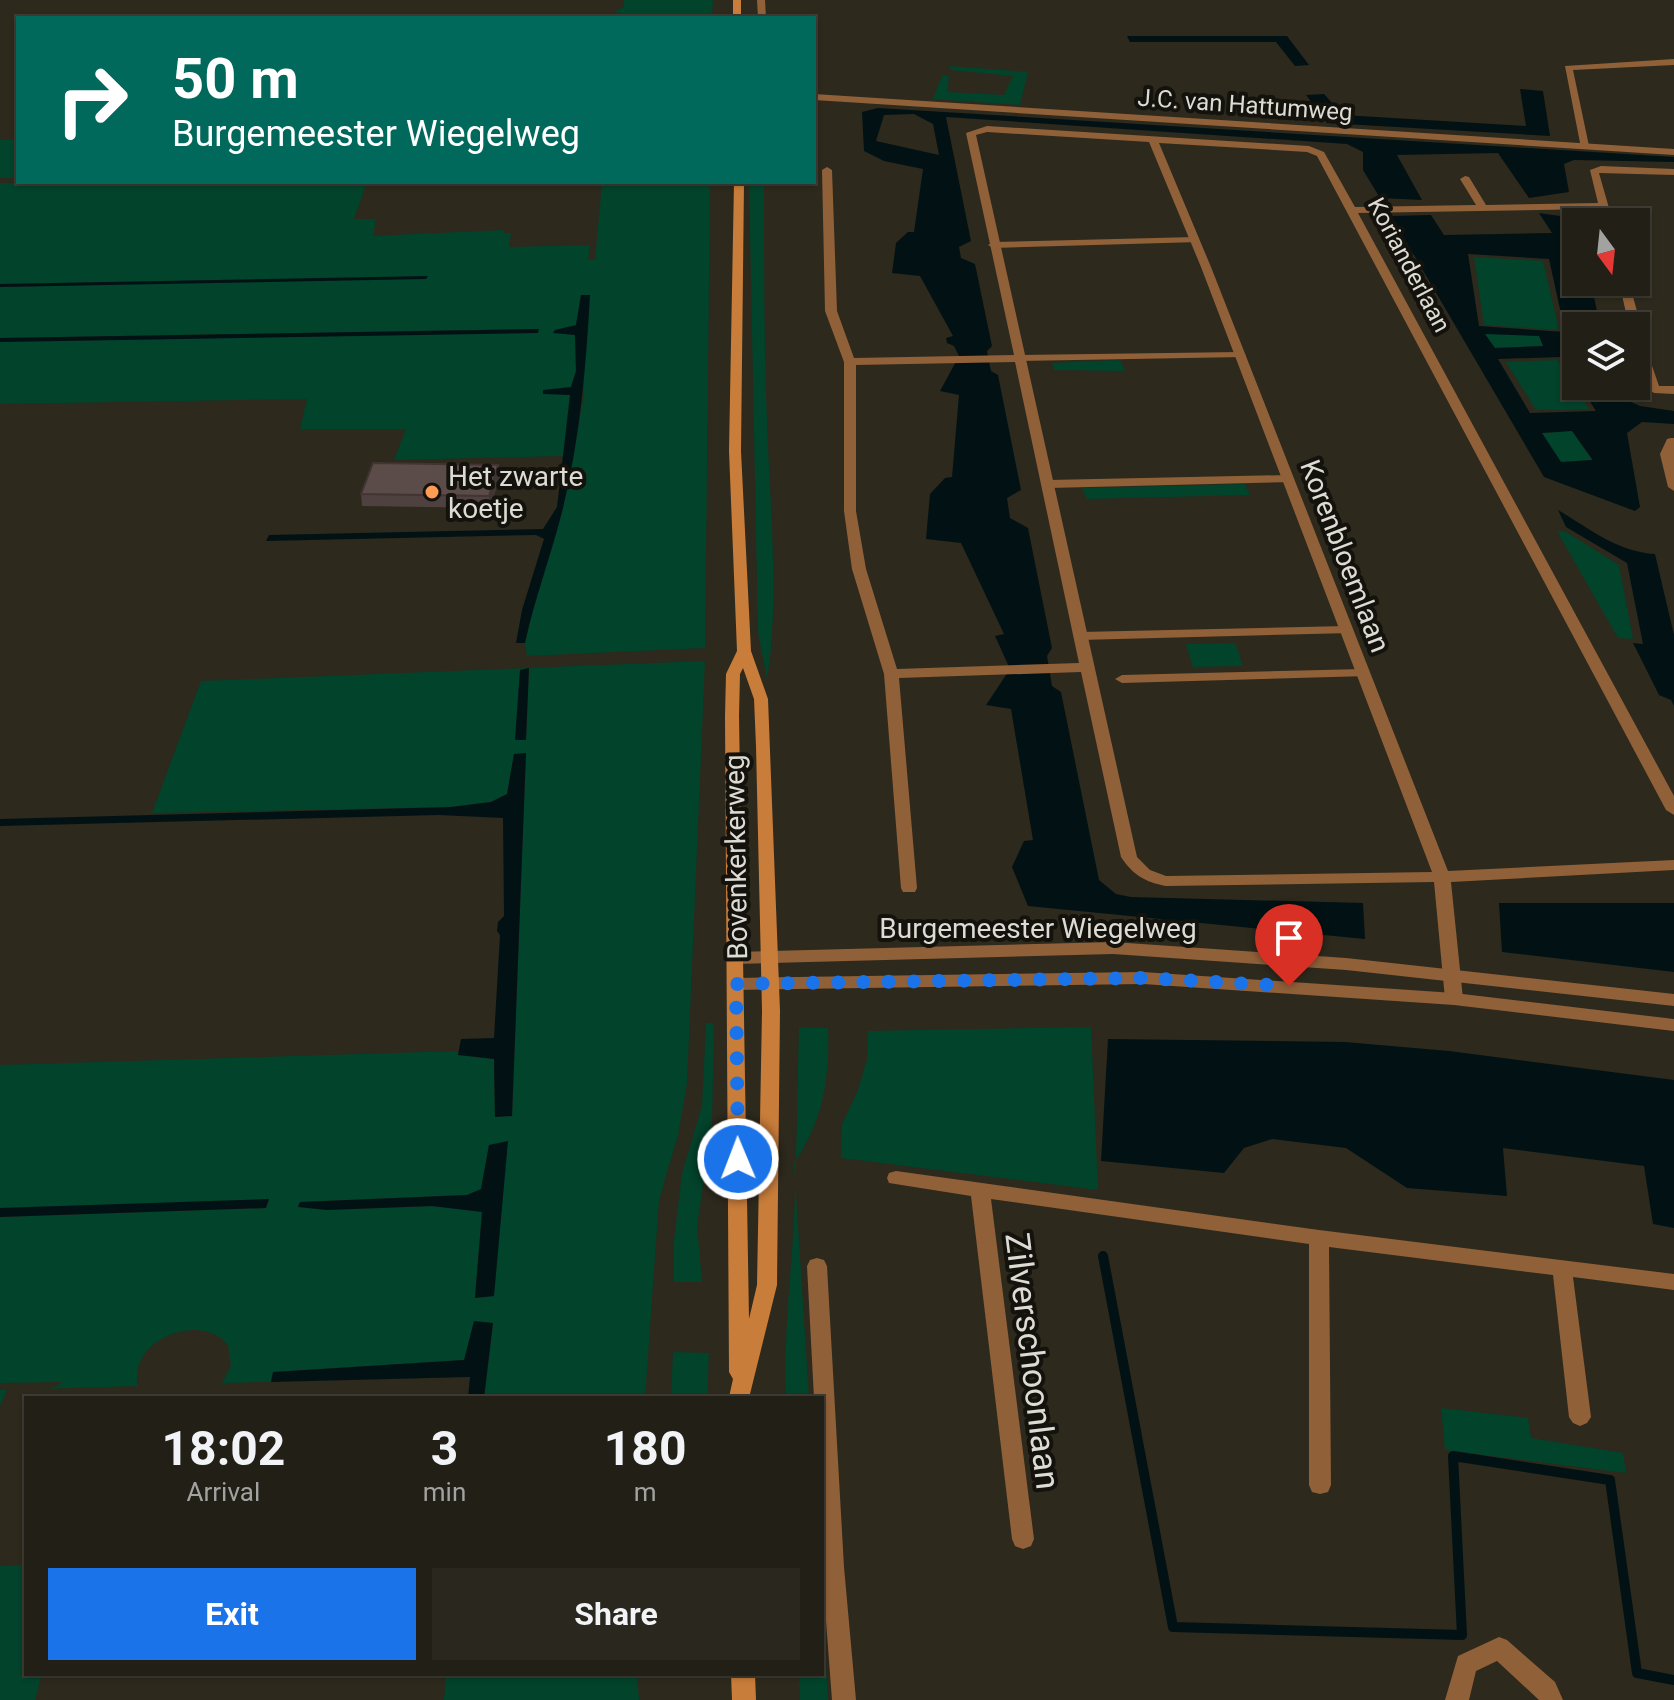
<!DOCTYPE html>
<html lang="en">
<head>
<meta charset="utf-8">
<style>
  body { margin:0; font-family:Roboto,sans-serif; background:#2a271f; color:#f1f3f6; height:100vh; display:flex; flex-direction:column; font-size:30px; white-space:nowrap }
  * { box-sizing:border-box; margin:0 }
  p { font-size:26px; color:#a2a2a1 }
  .icon { flex:none; width:44px; height:44px; fill:none; stroke:currentColor; stroke-width:2; stroke-linecap:round; stroke-linejoin:round }
  .map { position:relative; flex:1; overflow:hidden }
  .panel { position:absolute; left:24px; top:1396px; width:800px; height:280px; display:flex; flex-direction:column; background:#221f16; border-radius:0px; box-shadow:0 2px 6px #0004,0 0 0 2px #3f3d35 }
  .panel>* { flex:none }
  .guide { position:absolute; left:16px; top:16px; width:800px; height:168px; border-radius:0px; box-shadow:0 2px 6px #0004,0 0 0 2px #3f3d35; background:#00695c; color:#fff; overflow:hidden }
  .needle { width:52px; rotate:165deg }
  .controls { position:absolute; left:1562px; top:208px; display:grid; gap:16px }
  .controls a { display:grid; place-items:center; width:88px; height:88px; border-radius:0px; background:#221f16; box-shadow:0 2px 6px #0004,0 0 0 2px #3f3d35; font-size:40px }
  .pin { position:absolute; display:grid; place-items:center; width:68px; height:68px; color:#fff; margin:-82px -34px; border-radius:50% 50% 50% 0; rotate:-45deg; box-shadow:0 0 8px #0007 }
  .pin .icon { rotate:45deg }
  .me { position:absolute; width:88px; margin:-44px; rotate:359deg; stroke-linejoin:round; filter:drop-shadow(0 0 6px #0008) }
  .turn { display:flex; align-items:center; gap:28px; height:168px; padding:0 24px; font-size:36px }
  .turn .icon { width:104px; height:104px; stroke-width:2.5 }
  .turn b { display:block; font-size:56px; line-height:68px }
  .eta { display:flex; justify-content:space-evenly; align-items:center; height:136px; text-align:center }
  .eta b { font-size:48px; font-weight:700; line-height:56px }
  .primary-button { display:flex; gap:16px; margin-top:auto; padding:16px 24px }
  .primary-button a { flex:1; height:92px; border-radius:0px; background:#1a73e8; color:#fff; font-size:32px; font-weight:700; line-height:92px; text-align:center }
  .primary-button a+a { background:#2a271f; color:#f1f3f6 }
  .map>svg:first-child { display:block }
</style>
</head>
<body>
<div class="map">
<svg width="1674" height="1700" viewBox="0 0 1674 1700">
  <rect width="100%" height="100%" fill="#2d291d"/>
  <g fill="#02432b" fill-rule="evenodd">
    <path d="M624 0H713L712 18H622L623 14 615 12 624 6Z"/>
    <path d="M950 66 1028 72 1020 105 933 99 942 76 949 75 947 92 1004 95 1013 76 951 70Z"/>
    <path d="M18 139V178H0V140Z"/>
    <path d="M367 182 354 219H376L373 236 504 230V233H511L509 247 590 245 588 260H595L602 182H710L705 648 527 656 525 643 534 602 563 508 584 395 581 295 576 326 553 332 575 335 576 371 571 387 543 393 571 395 564 456 394 460 406 429H300L307 399 0 404V342L538 332V329L0 338V287L428 277 0 284V183Z"/>
    <path d="M749 182H764C764 270 764 358 768 446 771 519 779 608 767 679L758 632Z"/>
    <path d="M1474 257 1543 261 1559 330 1484 325Z"/>
    <path d="M1484 333 1539 336 1544 346 1494 348Z"/>
    <path d="M1120 360 1125 371 1054 370 1052 363Z"/>
    <path d="M1557 360 1589 409 1536 410 1506 362Z"/>
    <path d="M1572 431 1592 460 1561 462 1541 433Z"/>
    <path d="M1245 484 1250 495 1087 499 1082 488Z"/>
    <path d="M1557 531 1566 532 1619 565 1633 639 1618 638Z"/>
    <path d="M1235 643 1243 666 1193 667 1186 644Z"/>
    <path d="M705 661 687 1083 678 1135 659 1200 645 1398H484L493 1324 474 1321 465 1360 273 1372 271 1382 222 1383 231 1366 228 1345C200 1310 127 1341 138 1386L7 1390 0 1406V1390L51 1389 63 1382 0 1383V1217L266 1208 269 1200 0 1208V1065L459 1051V1055L494 1059 495 1117 512 1116 526 753 514 754 507 794 491 802 451 807 152 813 201 681ZM529 668 526 739 515 740 520 671ZM489 1145 494 1296 475 1297 482 1212 432 1206 327 1210 298 1206 301 1202 467 1195 481 1189Z"/>
    <path d="M706 1023H714L712 1124 697 1226 702 1282H674V1240L682 1174 702 1106Z"/>
    <path d="M799 1027 828 1028C830 1076 823 1122 794 1163L809 1398H786C783 1338 791 1279 794 1219 797 1155 797 1091 799 1027Z"/>
    <path d="M1091 1027 1098 1190 841 1158 842 1124 858 1090 867 1059 868 1031Z"/>
    <path d="M673 1352 709 1353 707 1398H671Z"/>
    <path d="M1441 1408 1528 1418 1531 1438 1623 1453 1626 1473 1445 1450Z"/>
    <path d="M26 1565V1674H42L35 1700H0V1566Z"/>
    <path d="M822 1600 828 1700H800L799 1674H822Z"/>
    <path d="M452 1674H637L639 1700H444L446 1675Z"/>
  </g>
  <g fill="#021214" fill-rule="evenodd">
    <path d="M1127 36H1287L1309 65 1295 66 1276 42H1130Z"/>
    <path d="M1520 89 1543 91 1550 136 1327 123 1306 95 1324 94 1343 115 1526 126Z"/>
    <path d="M878 108 1674 157V162L1574 160 1564 164 1569 192 1529 198 1498 153 1397 155 1422 200 1380 198 1363 170V152L1347 144 946 117 971 241 959 247 961 258 975 264 992 346 987 351 991 371 998 375 1021 490 1007 498 1010 518 1028 528 1052 648 1047 656 1052 686 1061 692 1099 880 1116 894 1131 897 1363 903 1365 939 1028 906 1012 867 1024 841 1033 840 1011 709 986 705 1010 669 995 636 1004 634 961 543 926 539 930 494 945 478 952 477 959 395 940 391 959 356 954 346 947 343 946 338 953 336 920 276 892 273 896 243 908 232H914L923 169 884 161 864 151 862 112ZM914 114 933 124 939 155 876 141 884 115Z"/>
    <path d="M1539 213 1574 218 1576 222V282H1591L1600 326H1576V380L1561 357 1498 359 1530 413 1596 411 1580 386H1613L1617 396 1640 406 1674 411V424L1642 422 1627 433 1640 507 1635 511 1544 477 1391 216 1431 215 1444 235 1552 233ZM1468 254 1549 259 1565 332 1479 326ZM1485 334 1539 336 1543 346 1495 348ZM1572 431 1592 459V460L1561 462 1542 433Z"/>
    <path d="M428 276 426 279 0 287V284Z"/>
    <path d="M581 295H590C586 367 580 438 563 508 552 553 535 597 525 643H516L522 610 544 539 536 535 266 541 269 535 543 529 557 507 570 395 543 394V390L571 387 576 371 575 335 553 333 555 330 576 325Z"/>
    <path d="M539 329 538 333 0 342V338Z"/>
    <path d="M1558 510C1590 529 1618 552 1655 554L1674 635V706L1671 700 1659 695 1633 643 1643 644 1627 563 1566 527Z"/>
    <path d="M529 668 526 740H515L520 670Z"/>
    <path d="M526 753 512 1116 495 1117 494 1059 458 1055 461 1039 494 1038 500 935 497 931 498 922 504 916 503 818 439 815 0 826V819L451 807 491 802 507 794 514 754Z"/>
    <path d="M1499 903H1674V972L1502 952Z"/>
    <path d="M1108 1039 1345 1042 1449 1051 1674 1080V1228L1653 1224 1644 1166 1503 1148 1507 1196 1407 1188 1346 1148 1272 1139 1244 1148 1224 1173 1101 1161Z"/>
    <path d="M508 1141 494 1296 475 1298 482 1212 432 1206 327 1210 298 1207 300 1202 467 1195 481 1189 489 1145Z"/>
    <path d="M269 1199 266 1208 0 1217V1208Z"/>
    <path d="M474 1321 493 1323 484 1398H468L470 1377 271 1382 273 1372 464 1360Z"/>
  </g>
  <g fill="none" stroke-linecap="round" stroke-linejoin="round">
    <path stroke="#021214" stroke-width="10" d="M1103 1256 1173 1627 1462 1635 1453 1456 1610 1480 1637 1673 1674 1680"/>
    <g fill="#906039" fill-rule="evenodd">
      <path d="M1195 237 1199 238V242L993 248 988 245 993 242Z"/>
      <path d="M1240 352 1246 355 1244 357 1019 361 1013 358 1019 355Z"/>
      <path d="M1288 475 1294 479 1292 482 1049 488 1043 484 1049 480Z"/>
      <path d="M1346 626 1353 630 1351 633 1080 640 1073 636 1080 632Z"/>
      <path d="M1363 669 1368 670 1370 673 1368 676 1122 683 1115 679 1122 675Z"/>
    </g>
    <g fill="#906039" fill-rule="evenodd">
      <path d="M1674 59V65L1573 70 1589 146 1581 148 1565 66Z"/>
      <path d="M987 126 1309 146 1324 152 1355 207 1476 205 1460 179 1465 176 1469 177 1486 205 1598 203 1590 170 1601 166 1674 169V175L1599 173 1613 222H1603L1599 209 1358 213 1674 796V815L1666 810 1317 156 1307 152 1159 143 1211 267 1448 871 1674 860V870L1451 882 1463 999 1460 1003H1448L1445 999 1434 882 1166 886C1145 882 1133 875 1121 857L1081 672 899 678 917 888 915 892H903L901 888 884 674 852 569 844 511V362L825 311 822 170 827 167 832 170 837 311 854 358 1014 355 966 133ZM987 132 1149 142 1201 267 1432 872 1166 876 1150 870 1137 857 976 135ZM1015 362 1079 663 897 669 866 569 856 511V365Z"/>
      <path d="M1619 282H1629L1641 326 1639 328 1659 386H1674V394L1654 393 1648 389 1636 350V326H1629Z"/>
      <path d="M1671 438H1674V491L1668 487 1660 454 1667 439Z"/>
      <path d="M896 1171 1319 1230 1674 1274V1290L1573 1277 1591 1417 1587 1423 1580 1426 1573 1423 1569 1417 1553 1275 1329 1247 1331 1485 1328 1492 1320 1494 1312 1492 1309 1485V1244L991 1199 1034 1539 1031 1546 1023 1549 1015 1546 1012 1539 971 1196 889 1183 887 1178 889 1173Z"/>
      <path d="M817 1258 824 1260 827 1266 844 1567 856 1700H832L822 1569V1398H814L807 1266 810 1260Z"/>
      <path d="M1499 1637 1507 1640 1555 1682 1563 1700H1539L1497 1661 1476 1671 1469 1700H1445L1458 1656Z"/>
    </g>
    <g fill="#906039" fill-rule="evenodd">
      <path d="M757 0H765L766 18H758Z"/>
      <path d="M814 94 1674 149V155L814 100Z"/>
      <path d="M1113 942 1346 958 1674 994V1006L1346 970 1113 954 735 964 727 958 735 952Z"/>
      <path d="M1143 972 1454 993 1674 1019V1031L1454 1005 1143 984 736 990 730 988 727 984 730 980 736 978Z"/>
    </g>
    <g fill="#c97d3a" fill-rule="evenodd">
      <rect x="733" y="0" width="8" height="18"/>
      <path d="M734 182H744L741 451 751 651 768 699 780 1011 777 1285 749 1398 729 1397 733 1379 729 1372 725 716 726 674 737 651 729 451ZM743 668 754 699 756 746 762 1011 757 1285 749 1319 739 716 740 674Z"/>
      <path d="M731 1674H755L756 1700H732Z"/>
    </g>
  </g>
  <path fill="#4f413f" d="M498 465 500 477 490 508 362 506 361 494Z"/>
  <path fill="#403533" d="M498 465 500 477 490 508 489 496Z"/>
  <path fill="#5c4c49" stroke="#403533" stroke-width="2" d="M373 463 498 465 489 496 361 494Z"/>
  <g fill="none" stroke-linecap="round" stroke-linejoin="round">
    <path stroke="#1a73e8" stroke-width="14" stroke-dasharray="0 25.2" d="M738 1159 736 984 1143 978 1289 986"/>
  </g>
  <circle fill="#fc9d53" stroke="#14120d" stroke-width="3" cx="432" cy="492" r="8"/>
  <g text-anchor="middle" dominant-baseline="central" stroke-width="8" stroke-linejoin="round" paint-order="stroke">
    <g font-size="24" fill="#dddbd3" stroke="#14120d">
      <text transform="translate(1245 105) rotate(4)">J.C. van Hattumweg</text>
      <text transform="translate(1409 265) rotate(62)">Korianderlaan</text>
    </g>
    <g font-size="28" fill="#dddbd3" stroke="#14120d" text-anchor="start">
      <text x="448" y="476">Het zwarte<tspan x="448" dy="32">koetje</tspan></text>
    </g>
    <g font-size="28" fill="#dddbd3" stroke="#14120d">
      <text transform="translate(1345 556) rotate(69)">Korenbloemlaan</text>
      <text transform="translate(736 857) rotate(-91)">Bovenkerkerweg</text>
      <text x="1038" y="928">Burgemeester Wiegelweg</text>
    </g>
    <g font-size="34" fill="#dddbd3" stroke="#14120d">
      <text transform="translate(1033 1361) rotate(83)">Zilverschoonlaan</text>
    </g>
  </g>
</svg>
<div class="controls">
<a><svg class="needle" viewBox="-14 -14 28 28"><path d="M0-13l5 13h-10z" fill="#e53935"/><path d="M0 13l5-13h-10z" fill="#a2a2a1"/></svg></a>
<a><svg class="icon" aria-label="layers" viewBox="0 0 24 24"><path d="M12 4l9 5-9 5-9-5zM3 14l9 5 9-5"/></svg></a>
</div>
<div class="pin" style="left:1289px;top:986px;background:#d93025"><svg class="icon" aria-label="arrive" viewBox="0 0 24 24"><path d="M6 21V4h12l-3 4 3 4H6"/></svg></div>
<svg class="me" style="left:738px;top:1159px" viewBox="-20 -20 40 40"><circle r="17" fill="#1a73e8" stroke="#fff" stroke-width="3"/><path d="M0-11L8 9 0 5-8 9z" fill="#fff"/></svg>
<div class="guide">
<div class="turn"><svg class="icon" aria-label="right" viewBox="0 0 24 24"><path d="M7 20v-9h11M14 6l5 5-5 5"/></svg><div><b>50 m</b>Burgemeester Wiegelweg</div></div>
</div>
<section class="panel">
<div class="eta">
<div><b>18:02</b><p>Arrival</p></div>
<div><b>3</b><p>min</p></div>
<div><b>180</b><p>m</p></div>
</div>
<div class="primary-button"><a>Exit</a><a>Share</a></div>
</section>
</div>
</body>
</html>
